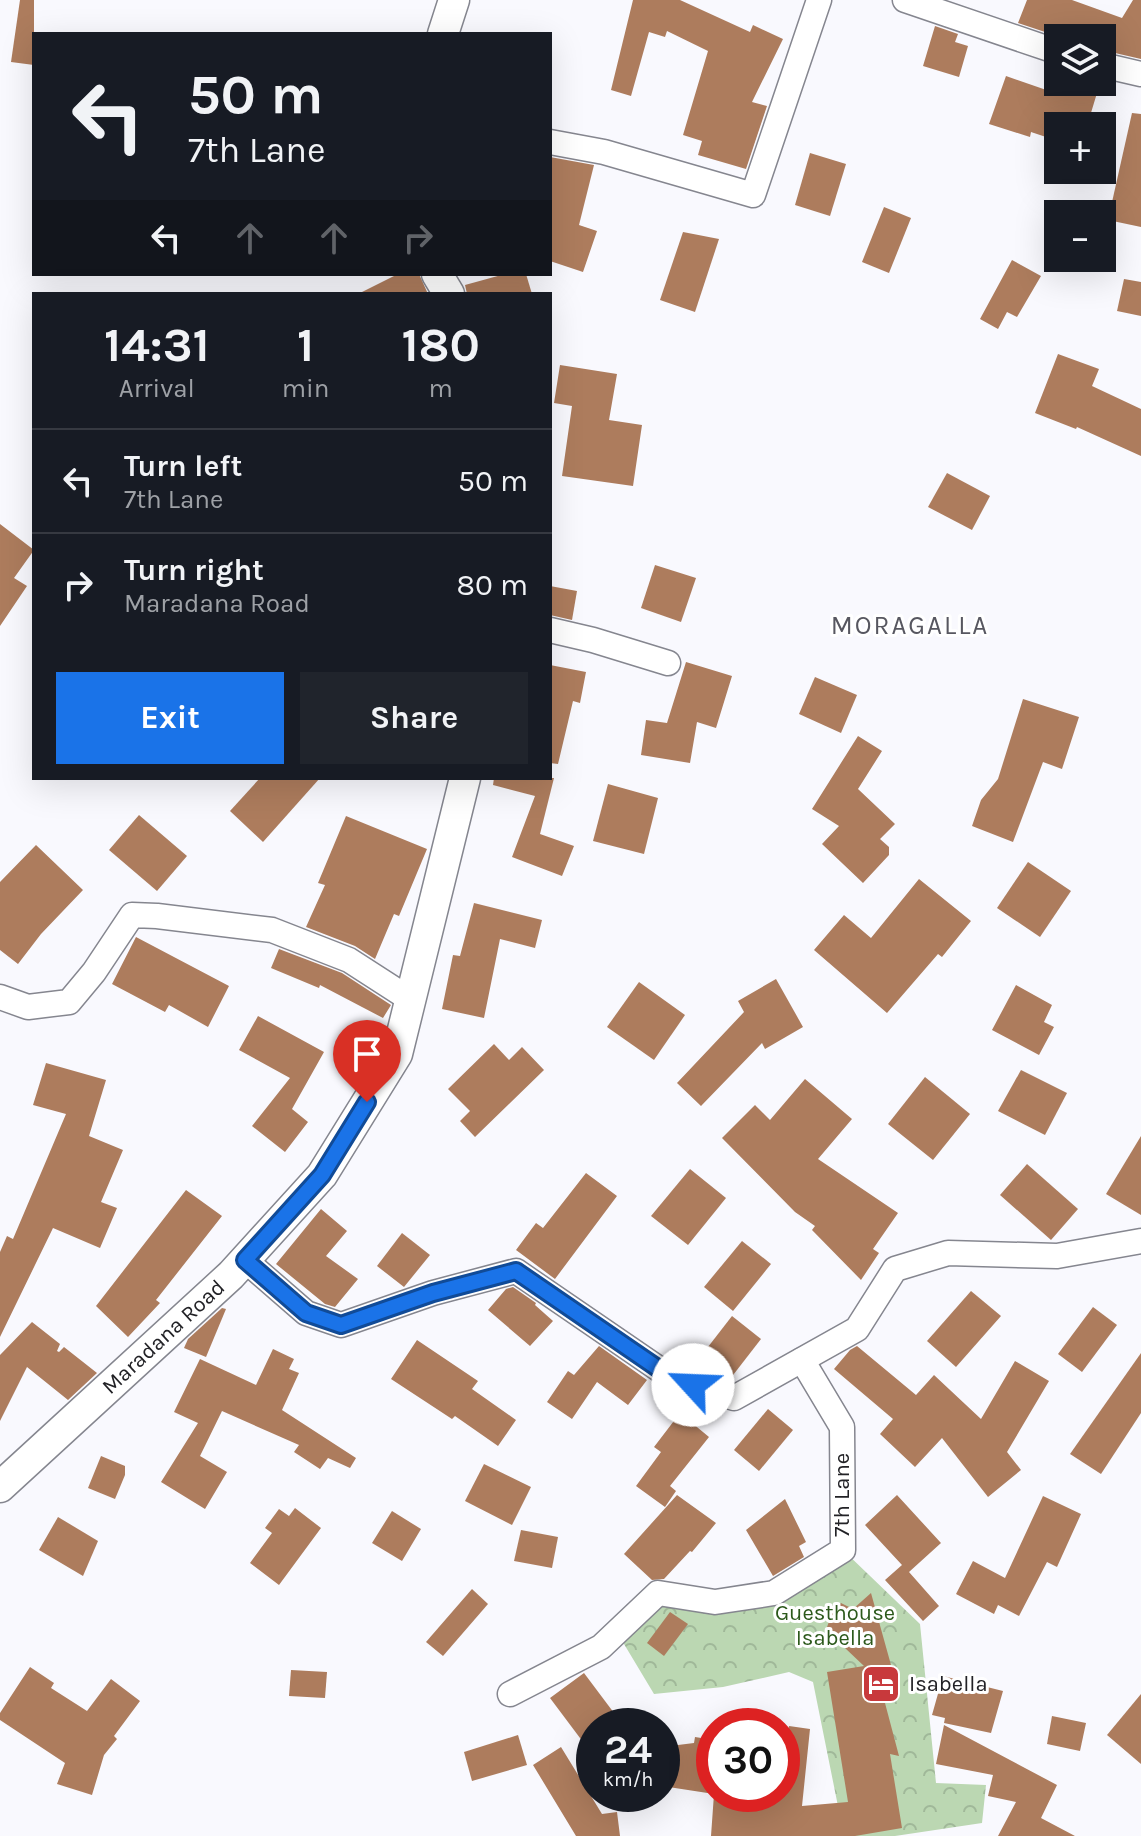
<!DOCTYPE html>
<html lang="en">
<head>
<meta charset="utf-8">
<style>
  body { margin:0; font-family:Karla,sans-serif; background:#20242c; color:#f1f3f6; height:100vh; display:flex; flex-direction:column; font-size:30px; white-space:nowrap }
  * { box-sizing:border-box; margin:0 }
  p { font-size:26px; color:#9ea1a6 }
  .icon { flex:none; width:44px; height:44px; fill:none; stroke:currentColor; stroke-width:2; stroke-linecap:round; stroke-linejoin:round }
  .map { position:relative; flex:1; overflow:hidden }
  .side { position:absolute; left:32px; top:292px; width:520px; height:488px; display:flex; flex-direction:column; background:#171b24; border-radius:0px; box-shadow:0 8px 32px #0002 }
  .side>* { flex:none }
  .guide { position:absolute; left:32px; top:32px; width:520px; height:244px; border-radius:0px; box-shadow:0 8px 32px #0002; background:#171b24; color:#f1f3f6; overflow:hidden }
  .fabs { position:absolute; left:1044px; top:24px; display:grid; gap:16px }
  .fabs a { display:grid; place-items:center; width:72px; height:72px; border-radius:0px; background:#171b24; box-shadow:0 8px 32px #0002; font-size:40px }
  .speed { position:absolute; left:576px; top:1708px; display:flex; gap:16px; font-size:40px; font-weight:700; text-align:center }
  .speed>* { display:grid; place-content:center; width:104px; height:104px; border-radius:50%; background:#171b24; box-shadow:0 8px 32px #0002; line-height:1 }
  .speed small { font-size:20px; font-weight:400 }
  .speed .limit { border:12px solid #d22; background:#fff; color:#111 }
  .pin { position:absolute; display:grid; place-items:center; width:68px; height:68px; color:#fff; margin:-82px -34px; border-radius:50% 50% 50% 0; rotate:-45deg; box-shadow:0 0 8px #0007 }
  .pin .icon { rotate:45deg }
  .me { position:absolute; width:88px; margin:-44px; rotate:295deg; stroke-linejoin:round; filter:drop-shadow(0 0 6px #0008) }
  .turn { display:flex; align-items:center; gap:28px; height:168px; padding:0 24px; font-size:36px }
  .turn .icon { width:104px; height:104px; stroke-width:2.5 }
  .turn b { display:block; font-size:56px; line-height:68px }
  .lanes { display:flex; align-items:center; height:76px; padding:0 24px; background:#0003; justify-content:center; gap:40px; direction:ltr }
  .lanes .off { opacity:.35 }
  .eta { display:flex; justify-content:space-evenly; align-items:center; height:136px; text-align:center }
  .eta b { font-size:48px; font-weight:700; line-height:56px }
  .primary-button { display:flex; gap:16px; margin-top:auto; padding:16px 24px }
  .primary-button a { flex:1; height:92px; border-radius:0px; background:#1a73e8; color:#fff; font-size:32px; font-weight:700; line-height:92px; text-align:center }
  .primary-button a+a { background:#20242c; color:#f1f3f6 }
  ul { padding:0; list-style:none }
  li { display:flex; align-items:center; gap:24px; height:104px; padding:0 24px; border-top:2px solid #363941 }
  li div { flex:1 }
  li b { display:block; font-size:30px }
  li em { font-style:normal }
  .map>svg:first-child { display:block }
</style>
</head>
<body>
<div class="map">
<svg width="1141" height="1836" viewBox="0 0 1141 1836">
  <defs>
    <pattern id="park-crowns" width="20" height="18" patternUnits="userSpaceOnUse" patternTransform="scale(2)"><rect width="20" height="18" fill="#bbd7b2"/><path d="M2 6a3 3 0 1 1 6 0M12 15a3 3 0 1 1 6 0" fill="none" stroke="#a0b899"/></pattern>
  </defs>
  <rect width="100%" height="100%" fill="#f9f9fe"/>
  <path fill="url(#park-crowns)" d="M843 1550 920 1624 936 1783 986 1785 982 1823 895 1836H844L813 1682 789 1672 723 1687 654 1694 618 1634 658 1593H773Z"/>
  <g fill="#ad7c5d">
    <path d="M20 0H34V65L11 62Z"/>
    <path d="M633 0H680L750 32 753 25 783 39 752 102 767 106 746 169 698 155 702 141 683 135 708 51 667 31 665 37 649 32 631 96 611 90Z"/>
    <path d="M1027 0H1072L1122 18 1133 0H1141V59L1102 50V38H1063L1018 23Z"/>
    <path d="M935 26 958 34 955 42 968 46 959 77 923 66Z"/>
    <path d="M1006 76 1055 93 1060 82 1097 93 1087 126H1058V141L1031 132 1030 137 989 124Z"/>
    <path d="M1132 113 1141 114V227L1108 220Z"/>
    <path d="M810 153 846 164 830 216 795 205Z"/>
    <path d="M550 157 594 165 579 225 597 231 583 272 550 261Z"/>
    <path d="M884 207 911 218 889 273 862 262Z"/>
    <path d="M683 232 719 239 695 312 660 300Z"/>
    <path d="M1012 260 1041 276 1017 317 1007 312 998 329 980 319Z"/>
    <path d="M398 274H419L428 294H358Z"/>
    <path d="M505 274H526L532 294H467L465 285Z"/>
    <path d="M1124 279 1141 282V316L1117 311Z"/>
    <path d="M1058 354 1099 369 1092 386 1141 409V456L1077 427 1076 429 1035 413Z"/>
    <path d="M560 365 617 374 609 420 642 425 633 486 562 476 572 406 554 403Z"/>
    <path d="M947 473 990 496 972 530 928 507Z"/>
    <path d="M0 524 34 550 14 578 27 586 0 626Z"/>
    <path d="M655 565 696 578 681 622 641 608Z"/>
    <path d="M550 586 577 591 572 620 550 615Z"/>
    <path d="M686 662 732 676 716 728 697 722 690 763 641 755 646 720 667 723Z"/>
    <path d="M550 665 586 672 580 703 573 701 558 764 550 763Z"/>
    <path d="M815 677 857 695 841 733 799 714Z"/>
    <path d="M1023 699 1079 717 1062 769 1043 762 1013 842 972 826 981 800 998 779Z"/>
    <path d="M858 736 882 751 858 789 895 824 880 839 889 847V855L863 883 822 844 839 826 812 809Z"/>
    <path d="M260 778H320L263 842 230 811Z"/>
    <path d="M494 778H554L540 834 574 846 562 876 512 857 535 796 493 785Z"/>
    <path d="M608 784 658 798 644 854 593 841Z"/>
    <path d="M139 815 187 856 157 891 109 850Z"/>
    <path d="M346 816 427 849 399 916 394 914 375 959 355 946 306 927 325 885 318 883Z"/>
    <path d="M36 845 83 890 41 934 18 964 0 950V882Z"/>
    <path d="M1028 862 1071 891 1040 937 997 908Z"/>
    <path d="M919 879 971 921 942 957 938 954 887 1013 814 950 844 915 871 938Z"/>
    <path d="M474 903 542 920 535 948 500 939 484 1018 442 1009 453 955 460 956Z"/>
    <path d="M136 937 229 986 208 1027 169 1005 165 1012 112 984Z"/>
    <path d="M279 949 342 973 391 1005 383 1018 320 985 319 988 271 968Z"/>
    <path d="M776 979 803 1027 765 1049 762 1043 701 1106 677 1083 744 1012 738 1001Z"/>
    <path d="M639 982 685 1015 654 1060 607 1027Z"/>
    <path d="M1016 985 1052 1005 1044 1022 1054 1027 1039 1055 992 1030Z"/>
    <path d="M258 1016 324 1052 292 1109 308 1122 285 1152 252 1126 290 1078 239 1050Z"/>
    <path d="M494 1044 509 1060 522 1047 544 1070 475 1137 460 1121 470 1111 448 1089Z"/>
    <path d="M46 1063 106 1080 89 1136 123 1150 101 1202 117 1208 100 1248 53 1228 0 1337V1252L7 1236 13 1239 66 1114 33 1105Z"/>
    <path d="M1021 1070 1067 1093 1045 1135 998 1111Z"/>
    <path d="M925 1077 970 1114 933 1160 888 1124Z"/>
    <path d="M805 1079 852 1119 818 1159 898 1213 873 1249 879 1253 861 1280 812 1230 815 1226 795 1212 722 1138 755 1105 770 1120Z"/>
    <path d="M1141 1136V1215L1106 1194Z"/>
    <path d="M1027 1164 1078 1209 1051 1240 1000 1195Z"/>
    <path d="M690 1169 726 1198 688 1245 651 1216Z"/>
    <path d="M586 1173 617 1196 555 1279 516 1250 536 1223 543 1228Z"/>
    <path d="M186 1190 222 1216 156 1300 160 1303 128 1337 96 1306Z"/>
    <path d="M321 1209 347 1231 326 1256 358 1279 335 1307 325 1304 276 1264Z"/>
    <path d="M402 1233 430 1255 404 1287 377 1266Z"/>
    <path d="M742 1241 771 1264 733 1311 704 1287Z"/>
    <path d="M513 1287 536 1303 535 1305 553 1321 530 1346 488 1310 506 1289Z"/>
    <path d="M971 1291 1001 1316 956 1367 927 1341Z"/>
    <path d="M1093 1307 1117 1325 1082 1372 1058 1354Z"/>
    <path d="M222 1308 226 1309 206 1357 184 1348 188 1339Z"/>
    <path d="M732 1316 761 1339 730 1379 701 1356Z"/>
    <path d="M32 1322 60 1344 57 1351 59 1352 64 1347 97 1373 68 1400 27 1367 0 1421V1355Z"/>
    <path d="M417 1340 478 1381 472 1389 516 1420 498 1446 455 1416 452 1419 391 1379Z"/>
    <path d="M599 1346 647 1380 628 1405 597 1382 572 1419 547 1402 568 1371 574 1375Z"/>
    <path d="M857 1346 916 1395 934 1375 981 1419 1015 1361 1049 1381 1007 1452 1021 1470 988 1497 942 1438 915 1467 880 1434 893 1419 834 1369 850 1350Z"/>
    <path d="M273 1349 294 1359 289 1369 299 1373 282 1410 356 1458 350 1468 328 1458 320 1469 294 1452 299 1445 222 1411 200 1456 227 1472 205 1509 161 1482 198 1423 174 1412 200 1359 256 1385Z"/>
    <path d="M1141 1353V1413L1101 1474 1070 1454Z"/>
    <path d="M768 1409 793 1430 759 1471 734 1450Z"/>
    <path d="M680 1413 709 1437 670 1486 676 1491 665 1507 636 1486 661 1452 654 1447Z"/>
    <path d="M101 1456 125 1466V1475L115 1499 88 1488Z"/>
    <path d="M484 1464 531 1487 512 1525 465 1501Z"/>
    <path d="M677 1495 716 1523 692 1552 690 1551 664 1579 652 1580 624 1554Z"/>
    <path d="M897 1495 941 1543 909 1572 939 1606 923 1621 885 1580 902 1565 865 1525Z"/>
    <path d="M1043 1496 1081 1514 1057 1567 1047 1562 1019 1616 998 1605 994 1614 956 1594 973 1561 1005 1578Z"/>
    <path d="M785 1499 806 1542 799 1546 804 1557 773 1576 746 1530Z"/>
    <path d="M295 1508 321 1528 279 1585 250 1563 272 1533 265 1528 279 1509 289 1516Z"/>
    <path d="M392 1511 421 1529 402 1561 372 1543Z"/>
    <path d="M58 1517 98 1541 83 1576 39 1550Z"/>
    <path d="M521 1530 558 1537 552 1568 514 1561Z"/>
    <path d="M472 1589 488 1604 443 1656 426 1642Z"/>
    <path d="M871 1593 891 1665 876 1669 899 1756 890 1754 902 1828 855 1836H711L714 1794H782V1737L787 1738 789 1726 810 1729 802 1806 848 1802 827 1672 864 1666 826 1630 832 1613 841 1603 853 1609Z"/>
    <path d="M670 1612 688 1624 664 1656 647 1643Z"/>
    <path d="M30 1667 54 1683 51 1688 87 1711 111 1679 140 1701 114 1736 117 1739 104 1755 92 1795 57 1784 65 1763 0 1720V1713Z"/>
    <path d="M291 1670 327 1672 325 1698 289 1696Z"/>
    <path d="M584 1673 617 1717 604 1726H594V1734L583 1742 550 1698Z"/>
    <path d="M943 1676 1003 1691 991 1733 944 1723 945 1718 932 1715Z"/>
    <path d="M1141 1694V1764L1107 1735Z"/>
    <path d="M1052 1716 1086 1723 1080 1751 1047 1744Z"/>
    <path d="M944 1725 1057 1785 1041 1818 1075 1836H998L1016 1802 988 1796 993 1775 936 1764Z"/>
    <path d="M518 1735 527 1765 472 1781 464 1752Z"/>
    <path d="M695 1737 714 1740V1794L662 1786V1747L694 1743Z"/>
    <path d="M561 1747 602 1814 617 1812 620 1836H576L533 1765Z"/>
  </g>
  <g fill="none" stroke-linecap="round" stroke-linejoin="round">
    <g stroke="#85868f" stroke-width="27">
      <g id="minor">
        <path d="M905 0 1058 52"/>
        <path d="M1102 65 1141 74"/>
        <path d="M550 142 604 152 753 195 819 0"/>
        <path d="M550 630 593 640 668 663"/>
        <path d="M0 997 28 1007 69 1002 94 972 132 915 157 916 272 930 349 960 411 1000"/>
        <path d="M245 1260 306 1313 341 1325 433 1293 516 1271 672 1378 734 1398 857 1329 895 1269 948 1253 1057 1256 1141 1241"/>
        <path d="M510 1694 601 1647 658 1593 715 1602 774 1593 843 1550 842 1427 802 1360"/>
      </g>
    </g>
    <g stroke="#85868f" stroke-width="33">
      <g id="tertiary">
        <path d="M443 34 454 0"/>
        <path d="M437 274 449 294"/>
        <path id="s1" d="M0 1487 231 1275 322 1175 397 1054 465 778"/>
      </g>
    </g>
    <use href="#minor" stroke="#fff" stroke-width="24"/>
    <use href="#tertiary" stroke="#fff" stroke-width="30"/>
  </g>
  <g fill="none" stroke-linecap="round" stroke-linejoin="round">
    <g stroke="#114b97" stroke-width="20">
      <path id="route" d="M367 1102 322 1175 245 1260 306 1313 341 1325 433 1293 516 1271 672 1378 693 1385"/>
    </g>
    <use href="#route" stroke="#1a73e8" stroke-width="14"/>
  </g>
  <defs>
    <g id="hotel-square" transform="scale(2)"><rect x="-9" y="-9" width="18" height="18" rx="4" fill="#c8393c" stroke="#fff"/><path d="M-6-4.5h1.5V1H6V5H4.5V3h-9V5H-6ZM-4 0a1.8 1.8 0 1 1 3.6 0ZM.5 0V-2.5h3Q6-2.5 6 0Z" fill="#fff"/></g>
  </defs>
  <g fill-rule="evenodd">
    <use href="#hotel-square" x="881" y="1684"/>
  </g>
  <g text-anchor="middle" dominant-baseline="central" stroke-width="6" stroke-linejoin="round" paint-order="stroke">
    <g font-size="22" fill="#222226" stroke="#fff">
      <text stroke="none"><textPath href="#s1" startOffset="222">Maradana Road</textPath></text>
      <text transform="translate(842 1495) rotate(-90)">7th Lane</text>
    </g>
    <g font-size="22" fill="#2c591b" stroke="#fff">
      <text x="835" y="1613">Guesthouse<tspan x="835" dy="25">Isabella</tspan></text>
    </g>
    <g font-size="22" fill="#222226" stroke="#fff" text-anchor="start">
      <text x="909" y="1684">Isabella</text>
    </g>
    <g font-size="26" letter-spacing="2" fill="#575760" stroke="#fff">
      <text x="910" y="625">MORAGALLA</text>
    </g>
  </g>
</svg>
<div class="fabs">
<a><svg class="icon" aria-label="layers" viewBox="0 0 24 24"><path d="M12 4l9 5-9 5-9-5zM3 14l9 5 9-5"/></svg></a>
<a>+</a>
<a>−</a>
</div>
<div class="speed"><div>24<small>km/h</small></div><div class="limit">30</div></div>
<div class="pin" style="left:367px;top:1102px;background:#d93025"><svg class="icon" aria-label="arrive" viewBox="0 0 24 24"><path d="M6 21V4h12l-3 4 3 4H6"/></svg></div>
<svg class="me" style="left:693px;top:1385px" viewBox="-20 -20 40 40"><circle r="19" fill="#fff"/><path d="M0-13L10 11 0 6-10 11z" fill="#1a73e8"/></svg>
<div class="guide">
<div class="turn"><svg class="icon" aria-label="left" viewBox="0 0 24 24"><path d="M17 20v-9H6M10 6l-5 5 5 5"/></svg><div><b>50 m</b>7th Lane</div></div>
<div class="lanes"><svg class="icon" aria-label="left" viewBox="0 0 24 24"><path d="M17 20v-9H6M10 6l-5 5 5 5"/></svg><svg class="icon off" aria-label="ahead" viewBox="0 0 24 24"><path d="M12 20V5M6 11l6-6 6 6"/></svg><svg class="icon off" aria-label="ahead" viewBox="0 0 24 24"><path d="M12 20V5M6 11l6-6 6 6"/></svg><svg class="icon off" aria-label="right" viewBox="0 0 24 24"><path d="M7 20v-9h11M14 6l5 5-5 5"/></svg></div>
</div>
<section class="side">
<div class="eta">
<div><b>14:31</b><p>Arrival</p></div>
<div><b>1</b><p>min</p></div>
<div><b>180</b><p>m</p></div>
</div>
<ul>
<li><svg class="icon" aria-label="left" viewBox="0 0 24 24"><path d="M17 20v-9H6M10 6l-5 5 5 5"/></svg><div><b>Turn left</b><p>7th Lane</p></div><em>50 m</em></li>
<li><svg class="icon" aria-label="right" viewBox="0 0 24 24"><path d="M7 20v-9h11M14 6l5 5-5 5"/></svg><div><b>Turn right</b><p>Maradana Road</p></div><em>80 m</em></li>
</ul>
<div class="primary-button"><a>Exit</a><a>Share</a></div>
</section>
</div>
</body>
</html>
